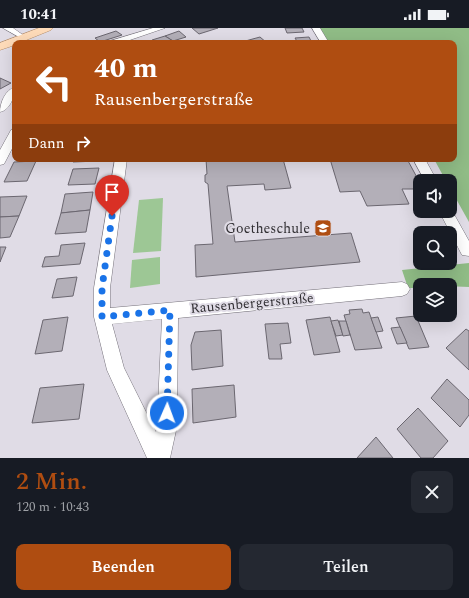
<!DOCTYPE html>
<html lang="de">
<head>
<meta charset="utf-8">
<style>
  body { margin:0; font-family:Spectral,serif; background:#242831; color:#f1f3f6; height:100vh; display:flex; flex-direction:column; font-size:15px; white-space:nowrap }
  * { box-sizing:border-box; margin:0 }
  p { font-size:13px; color:#9ea1a6 }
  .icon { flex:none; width:22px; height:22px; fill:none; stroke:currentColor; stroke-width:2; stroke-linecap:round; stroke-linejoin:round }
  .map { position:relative; height:430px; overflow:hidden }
  .drawer { display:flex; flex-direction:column; background:#171b24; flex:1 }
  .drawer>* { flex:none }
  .top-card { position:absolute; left:12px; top:12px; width:445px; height:122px; border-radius:8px; box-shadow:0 4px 16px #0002; background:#af4d11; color:#fff; overflow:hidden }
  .buttons { position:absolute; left:413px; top:146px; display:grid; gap:8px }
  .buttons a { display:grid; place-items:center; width:44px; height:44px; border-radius:8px; background:#171b24; box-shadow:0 4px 16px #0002; font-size:20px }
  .pin { position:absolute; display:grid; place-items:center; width:34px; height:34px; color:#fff; margin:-41px -17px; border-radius:50% 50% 50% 0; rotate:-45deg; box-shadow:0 0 4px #0007 }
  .pin .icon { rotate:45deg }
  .me { position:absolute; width:44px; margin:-22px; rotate:2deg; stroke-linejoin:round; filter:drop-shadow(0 0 3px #0008) }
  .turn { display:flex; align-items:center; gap:14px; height:84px; padding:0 16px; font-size:18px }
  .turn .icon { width:52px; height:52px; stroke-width:2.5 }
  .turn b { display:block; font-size:28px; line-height:34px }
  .then { display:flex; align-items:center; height:38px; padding:0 16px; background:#0003; gap:8px; font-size:15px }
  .round { display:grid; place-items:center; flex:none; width:42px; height:42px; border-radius:8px; background:#242831 }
  .summary { display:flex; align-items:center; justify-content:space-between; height:68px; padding:0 16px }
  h1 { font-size:24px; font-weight:600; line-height:30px; color:#af4d11 }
  .action { display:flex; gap:8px; margin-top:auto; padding:8px 16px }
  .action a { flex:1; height:46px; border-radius:8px; background:#af4d11; color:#fff; font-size:16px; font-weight:600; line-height:46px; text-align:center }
  .action a+a { background:#242831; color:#f1f3f6 }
  .status { display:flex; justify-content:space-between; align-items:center; height:28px; padding:0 20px; background:#171b24; direction:ltr }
  .status svg { height:11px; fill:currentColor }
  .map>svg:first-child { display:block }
</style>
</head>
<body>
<div class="status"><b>10:41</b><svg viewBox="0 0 49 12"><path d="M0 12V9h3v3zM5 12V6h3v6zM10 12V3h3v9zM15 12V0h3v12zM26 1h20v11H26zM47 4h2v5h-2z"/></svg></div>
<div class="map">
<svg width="469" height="430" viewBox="0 0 469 430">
  <rect width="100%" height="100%" fill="#e0dce6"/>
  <g fill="#9dc795">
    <path d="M163 170 161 223 133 225 139 172Z"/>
    <path d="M160 229V256L130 260 132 232Z"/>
  </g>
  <g fill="#90bc86">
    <path d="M318 0H469V194L450 160V153H446L434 131H454V15H327Z"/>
    <path d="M469 235V259L420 257V260H408L402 242Z"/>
  </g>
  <g fill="#b3afb8" stroke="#6b6770">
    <path d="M192 0H218L199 6Z"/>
    <path d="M285 0H302L304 4 287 5Z"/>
    <path d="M116 3 122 7 100 14 95 10Z"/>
    <path d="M179 3 186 9 173 13 165 8Z"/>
    <path d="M165 8 173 13 155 15 152 12Z"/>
    <path d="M260 9 267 15H238Z"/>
    <path d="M309 9 312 15H298L295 10Z"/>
    <path d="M0 50 11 55 0 61Z"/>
    <path d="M74 131H99L98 133 73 134Z"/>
    <path d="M206 131H214V133L283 131 291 160 265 162 264 156 227 158 235 214 351 205 360 234 196 249 195 217 213 216 208 156 205 154V147L207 146Z"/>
    <path d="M330 131H407L420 155V161H402L409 176 367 178 360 163 340 164Z"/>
    <path d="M36 133 27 153 4 154 14 134Z"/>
    <path d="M99 140 95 156 68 157 73 141Z"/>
    <path d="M93 164 90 182 61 185 65 166Z"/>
    <path d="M27 168 19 188 0 189V169Z"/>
    <path d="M90 182 86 204 55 206 61 185Z"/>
    <path d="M19 188 10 209 0 210V189Z"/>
    <path d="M85 215 80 236 42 239 45 229 59 228 61 217Z"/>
    <path d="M0 219H6L0 234Z"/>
    <path d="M77 249 73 268 52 270 57 251Z"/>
    <path d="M362 281 363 285 369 284 382 320 355 322 344 287 350 286 349 282Z"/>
    <path d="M416 288 429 319 409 321 396 290Z"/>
    <path d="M68 289 62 323 35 326 43 292Z"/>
    <path d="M330 289 340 324 314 327 306 292Z"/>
    <path d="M378 289 383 303 376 304 371 290Z"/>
    <path d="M338 292 343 307 336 308 331 293Z"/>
    <path d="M339 293H346L350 307 343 308Z"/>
    <path d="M288 295 291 315 280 316 282 331H269L265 296Z"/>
    <path d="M400 299 407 315 397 316 391 300Z"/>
    <path d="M466 301 469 303V342L446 320Z"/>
    <path d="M221 302 223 338 192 342 191 317 195 304Z"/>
    <path d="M447 351 469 372V387L460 399 431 370Z"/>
    <path d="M84 356 79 391 32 395 40 360Z"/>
    <path d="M234 357 236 389 193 395 192 361Z"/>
    <path d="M418 380 448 413 433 430H421L397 401Z"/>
    <path d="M376 409 393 430H357Z"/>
  </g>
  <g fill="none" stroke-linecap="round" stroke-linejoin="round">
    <g stroke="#76727b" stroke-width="1">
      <g id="minor">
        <path d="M3 0H13L23 7 19 9Z"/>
        <path d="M153 0H165L121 15H109L110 13Z"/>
        <path d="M312 0H320L329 15H321Z"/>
        <path d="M15 59C15 68 10 82 0 84 0 75 5 62 15 59Z"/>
        <path d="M15 100V115L4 136 0 137V122L11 102Z"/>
        <path d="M115 131H127L110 260V280L402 254 407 256 410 261 407 266 402 268 178 290 177 398 170 430H147L107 342 94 289V260ZM162 291 157 398 156 404 124 340 112 296Z"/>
        <path d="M413 131H425L437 153H425Z"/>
        <path d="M450 179 469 213V228L462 227 439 183H450Z"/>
      </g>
    </g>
    <g stroke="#b68f6c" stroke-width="1">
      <path id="major" d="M39 0H53L51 2 19 15H15V17L0 22V15Z"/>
    </g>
    <use href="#minor" fill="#fff" fill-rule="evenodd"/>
    <use href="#major" fill="#fedbb9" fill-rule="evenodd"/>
  </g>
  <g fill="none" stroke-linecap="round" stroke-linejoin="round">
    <path stroke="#1a73e8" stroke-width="7" stroke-dasharray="0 12.6" d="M112 188 102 260V289L170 282 167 385"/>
  </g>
  <defs>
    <g id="school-square" transform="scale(0.9)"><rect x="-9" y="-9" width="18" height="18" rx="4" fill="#af4d11" stroke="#e0dce6"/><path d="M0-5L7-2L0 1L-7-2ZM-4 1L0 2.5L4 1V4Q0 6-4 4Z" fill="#fff"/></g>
  </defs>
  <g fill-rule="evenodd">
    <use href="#school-square" x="323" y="200"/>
  </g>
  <g text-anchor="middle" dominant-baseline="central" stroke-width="4" stroke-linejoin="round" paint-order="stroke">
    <g font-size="14" fill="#312f33" stroke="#e0dce6" text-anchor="end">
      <text x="310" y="200">Goetheschule</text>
    </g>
    <g font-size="14" fill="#312f33" stroke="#e0dce6">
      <text transform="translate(252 275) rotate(-5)">Rausenbergerstraße</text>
    </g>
  </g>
</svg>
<div class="buttons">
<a><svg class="icon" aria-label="sound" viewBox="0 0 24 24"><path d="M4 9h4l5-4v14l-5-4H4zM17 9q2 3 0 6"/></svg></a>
<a><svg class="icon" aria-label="search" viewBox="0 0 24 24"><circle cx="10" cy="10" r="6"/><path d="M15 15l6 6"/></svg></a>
<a><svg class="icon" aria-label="layers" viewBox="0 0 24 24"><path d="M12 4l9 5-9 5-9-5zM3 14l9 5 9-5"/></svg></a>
</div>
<div class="pin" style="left:112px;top:188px;background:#d93025"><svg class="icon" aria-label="arrive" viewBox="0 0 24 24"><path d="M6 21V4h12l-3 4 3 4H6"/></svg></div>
<svg class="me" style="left:167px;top:385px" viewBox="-20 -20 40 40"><circle r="17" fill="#1a73e8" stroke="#fff" stroke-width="3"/><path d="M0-11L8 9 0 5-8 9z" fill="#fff"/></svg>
<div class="top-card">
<div class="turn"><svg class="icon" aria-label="left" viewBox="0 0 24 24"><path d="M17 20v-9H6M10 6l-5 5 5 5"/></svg><div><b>40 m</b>Rausenbergerstraße</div></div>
<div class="then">Dann<svg class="icon" aria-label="right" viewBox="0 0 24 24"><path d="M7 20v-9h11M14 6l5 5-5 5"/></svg></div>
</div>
</div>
<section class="drawer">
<div class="summary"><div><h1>2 Min.</h1><p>120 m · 10:43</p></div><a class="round"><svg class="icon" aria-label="close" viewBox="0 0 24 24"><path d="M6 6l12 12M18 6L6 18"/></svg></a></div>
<div class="action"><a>Beenden</a><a>Teilen</a></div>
</section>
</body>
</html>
